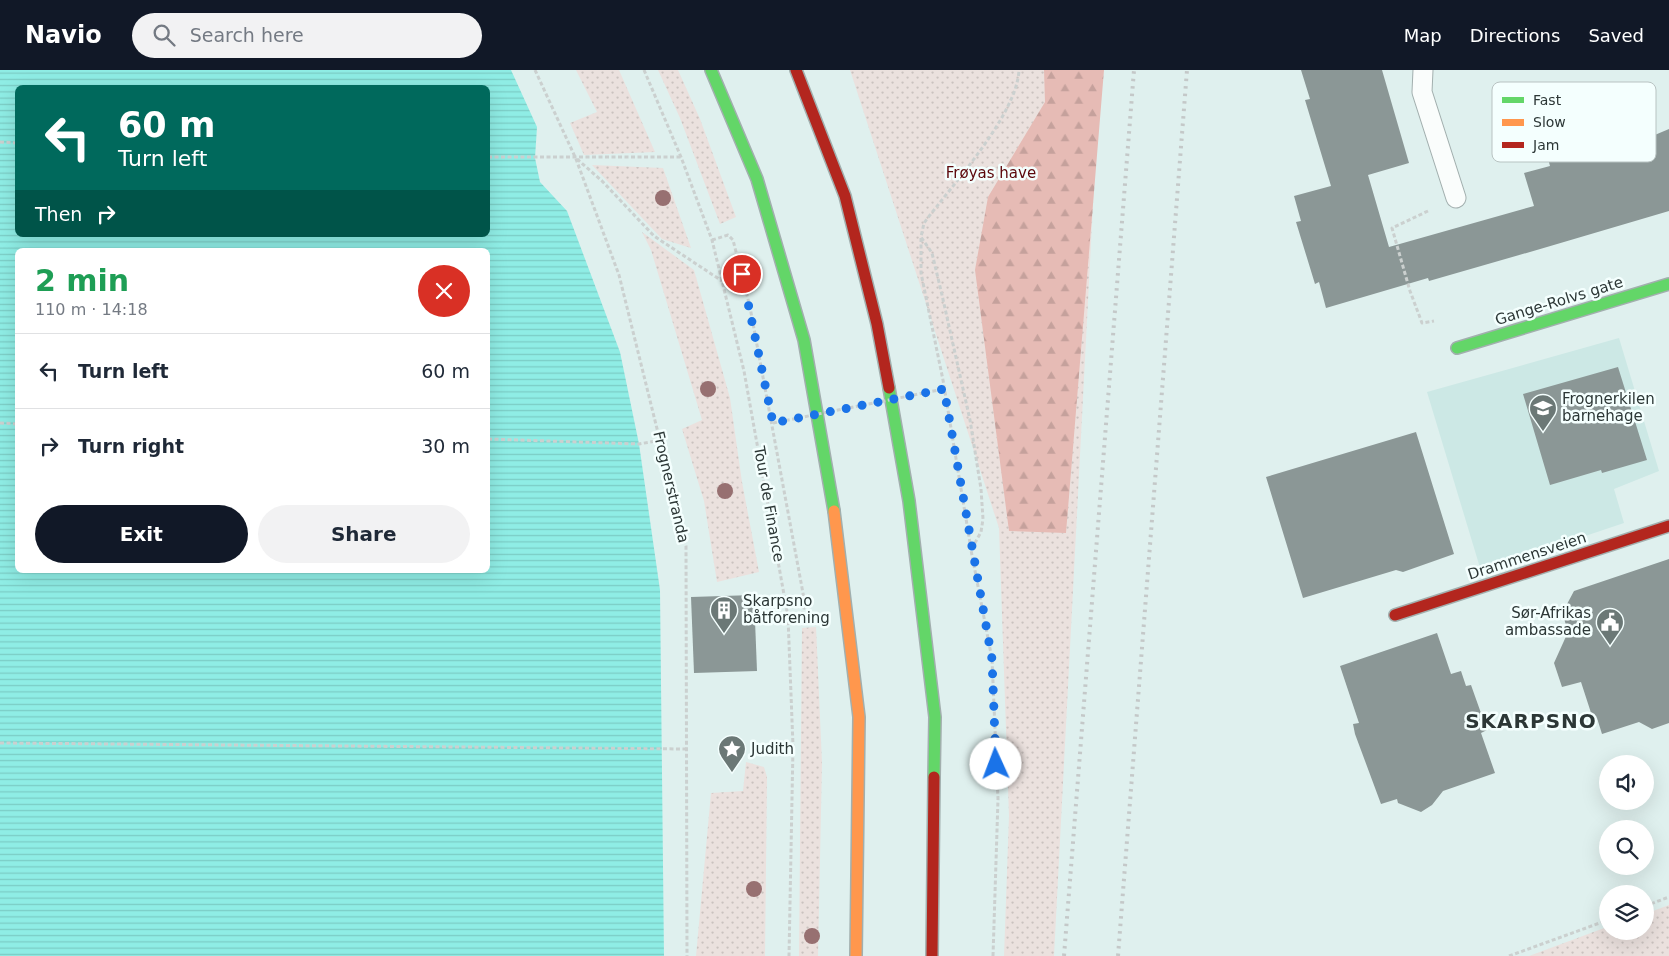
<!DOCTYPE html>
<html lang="en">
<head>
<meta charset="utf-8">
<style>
  body { margin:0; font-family:"DejaVu Sans",sans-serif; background:#f2f2f3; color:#1f2937; height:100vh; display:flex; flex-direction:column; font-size:19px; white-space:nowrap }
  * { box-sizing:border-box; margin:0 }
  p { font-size:16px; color:#747a83 }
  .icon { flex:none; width:28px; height:28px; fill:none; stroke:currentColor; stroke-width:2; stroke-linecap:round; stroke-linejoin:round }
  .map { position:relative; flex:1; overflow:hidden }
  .side { position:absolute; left:15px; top:178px; width:475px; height:325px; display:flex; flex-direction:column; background:#fff; border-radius:8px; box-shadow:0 5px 20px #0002 }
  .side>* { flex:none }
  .banner { position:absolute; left:15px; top:15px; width:475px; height:152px; border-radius:8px; box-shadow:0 5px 20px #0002; background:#00695c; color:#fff; overflow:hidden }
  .controls { position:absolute; left:1599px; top:685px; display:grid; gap:10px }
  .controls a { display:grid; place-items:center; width:55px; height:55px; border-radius:50%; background:#fff; box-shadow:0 5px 20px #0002; font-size:25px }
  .pin { position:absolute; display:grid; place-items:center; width:42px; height:42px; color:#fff; margin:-21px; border:2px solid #fff; border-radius:50%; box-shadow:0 1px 5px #0007 }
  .me { position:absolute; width:55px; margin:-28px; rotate:358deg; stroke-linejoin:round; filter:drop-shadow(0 0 4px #0008) }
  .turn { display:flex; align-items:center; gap:18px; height:105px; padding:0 20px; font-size:22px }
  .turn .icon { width:65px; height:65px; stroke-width:2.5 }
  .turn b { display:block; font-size:35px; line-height:42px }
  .then { display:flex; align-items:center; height:48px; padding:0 20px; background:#0003; gap:10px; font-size:19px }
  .round { display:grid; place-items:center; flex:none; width:52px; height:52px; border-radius:26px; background:#f2f2f3 }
  .summary { display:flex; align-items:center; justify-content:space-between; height:85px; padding:0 20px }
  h1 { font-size:30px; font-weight:700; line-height:38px; color:#1e9e55 }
  .primary-button { display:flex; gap:10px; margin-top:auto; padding:10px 20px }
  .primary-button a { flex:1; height:58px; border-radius:30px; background:#111827; color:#fff; font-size:20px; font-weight:700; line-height:58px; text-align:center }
  .primary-button a+a { background:#f2f2f3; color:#1f2937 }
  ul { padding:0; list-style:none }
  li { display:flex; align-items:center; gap:15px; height:75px; padding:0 20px; border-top:1px solid #e0e1e3 }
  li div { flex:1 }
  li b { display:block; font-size:19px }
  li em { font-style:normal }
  header { display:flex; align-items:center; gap:30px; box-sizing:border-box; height:70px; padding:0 25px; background:#111827; color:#fff }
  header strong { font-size:24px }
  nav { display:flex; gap:28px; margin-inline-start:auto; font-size:18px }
  .search { width:350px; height:45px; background:#f2f2f3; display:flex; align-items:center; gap:12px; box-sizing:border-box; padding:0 18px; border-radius:28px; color:#747a83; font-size:19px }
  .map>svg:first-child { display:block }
</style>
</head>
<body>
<header>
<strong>Navio</strong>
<div class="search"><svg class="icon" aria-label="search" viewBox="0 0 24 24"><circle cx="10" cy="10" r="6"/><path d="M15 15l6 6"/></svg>Search here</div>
<nav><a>Map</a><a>Directions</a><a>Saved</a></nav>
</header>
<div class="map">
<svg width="1669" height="886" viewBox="0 0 1669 886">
  <defs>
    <pattern id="green-dots" width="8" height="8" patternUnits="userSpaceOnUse" patternTransform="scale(1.25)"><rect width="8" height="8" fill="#ebe1de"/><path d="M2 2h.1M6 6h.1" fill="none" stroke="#cac2bf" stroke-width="1.8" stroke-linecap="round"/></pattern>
    <pattern id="forest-firs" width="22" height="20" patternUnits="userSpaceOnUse" patternTransform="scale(1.25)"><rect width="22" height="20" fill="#e6bbb5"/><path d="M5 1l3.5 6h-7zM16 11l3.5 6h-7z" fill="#c5a19c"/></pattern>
    <pattern id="water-rules" width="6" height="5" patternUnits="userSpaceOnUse" patternTransform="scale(1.25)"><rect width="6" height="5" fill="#8fede5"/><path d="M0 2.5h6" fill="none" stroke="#7cccc5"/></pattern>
  </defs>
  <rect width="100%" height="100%" fill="#dff0ee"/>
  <path fill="#cce8e5" d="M1619 268 1659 401 1614 419 1624 453 1481 501 1427 322Z"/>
  <g fill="url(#green-dots)">
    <path d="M576 0H619L655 82 584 85 570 53 597 42Z"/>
    <path d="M658 0H678L700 49 736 147 720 154 680 48Z"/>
    <path d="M850 0H1100L1054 886H1004L1009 746 999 458Z"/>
    <path d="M592 95 663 98 691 178 662 169Z"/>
    <path d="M642 162 694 200 730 328 742 412 759 502 717 512 704 431 682 359 702 350 651 180Z"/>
    <path d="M816 557 822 693 818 886H799L802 558Z"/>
    <path d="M746 692 764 697 767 707 765 886H696L711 723 743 721Z"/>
    <path d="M1669 835V886H1529L1607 857 1608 861H1645V844Z"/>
  </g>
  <path fill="url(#forest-firs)" d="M1044 0H1104L1066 463 1009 461 975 200 988 127 1045 32Z"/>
  <path fill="url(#water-rules)" fill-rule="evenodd" d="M0 0H511L537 57 535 88 540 112 567 141 620 282 639 374 660 520 664 886H0ZM18 18H488V165H18ZM18 180H488V500H18Z"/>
  <g fill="#8b9796">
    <path d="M1301 0H1382L1409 93 1368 105 1389 177 1534 136 1524 103 1550 96 1547 85 1647 56 1650 67 1669 59V141L1547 177 1429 211 1428 208 1326 238 1319 212 1315 214 1296 152 1301 151 1294 126 1331 116 1305 30 1310 29Z"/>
    <path d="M1618 297 1647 390 1602 403 1601 400 1550 415 1523 324Z"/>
    <path d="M1416 362 1454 484 1403 502 1396 500 1303 528 1266 407Z"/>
    <path d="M1669 489V653L1652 659 1639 652 1602 664 1597 648 1593 649 1581 612 1562 617 1554 593 1568 562 1563 545 1566 536 1574 521Z"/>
    <path d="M754 525 757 601 694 603 691 527Z"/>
    <path d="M1437 563 1451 604 1461 601 1466 616 1471 615 1487 660 1481 663 1495 703 1443 721 1432 735 1421 742 1398 733 1397 729 1381 734 1355 664 1353 654 1359 653 1340 596Z"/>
  </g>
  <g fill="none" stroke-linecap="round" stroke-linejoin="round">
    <g stroke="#a2afae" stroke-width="21">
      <path id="lane" d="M1423 0 1422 22 1456 128"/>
    </g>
    <g stroke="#a2afae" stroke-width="14">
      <g id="fast">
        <path d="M711 0 757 109 804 270 834 441"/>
        <path d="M1457 278 1669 214"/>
        <path d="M889 318 909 431 935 647 934 707"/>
      </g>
    </g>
    <g stroke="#a2afae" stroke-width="14">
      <path id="slow" d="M834 441 859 647 856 886"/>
    </g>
    <g stroke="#a2afae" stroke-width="14">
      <g id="jam">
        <path d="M796 0 845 126 877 254 889 318"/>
        <path d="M1395 545 1669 456"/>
        <path d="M932 886 934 707"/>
      </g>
    </g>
    <g stroke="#cbd0cf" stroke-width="3" stroke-dasharray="4 2.5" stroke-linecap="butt">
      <path d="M535 0 576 89 619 205 686 476 687 886"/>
      <path d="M644 0 681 87 712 170 744 301 788 547 793 676 789 886"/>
      <path d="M0 72 18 73"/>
      <path d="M488 87H681"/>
      <path d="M577 89 602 111 654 166 722 211"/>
      <path d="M1428 141 1392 158 1410 221 1422 253 1434 251"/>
      <path d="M921 168V203L943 310 971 479"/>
      <path d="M712 170 728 165 733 170 750 237 805 534 802 545 788 547"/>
      <path d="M0 353 18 354"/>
      <path d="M488 369 639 374 661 370"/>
      <path d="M0 673 687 679"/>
      <path d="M1645 836 1669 827"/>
      <path d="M993 886 998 729 992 589 971 480 981 462 983 449 981 419 970 350 942 225 932 183 921 167 924 153C952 115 1017 45 1019 0"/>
      <path d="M1509 886 1608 850"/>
    </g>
    <use href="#lane" stroke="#fafdfc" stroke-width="19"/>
    <use href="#fast" stroke="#63d668" stroke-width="11"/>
    <use href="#slow" stroke="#ff974d" stroke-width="11"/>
    <use href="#jam" stroke="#b3261e" stroke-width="11"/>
    <g stroke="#c4c8c8" stroke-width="4" stroke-dasharray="2.5 5" stroke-linecap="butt">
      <path d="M1064 886 1134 0"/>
      <path d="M1118 886 1187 0"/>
    </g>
    <path stroke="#cbd0cf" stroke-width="3" stroke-dasharray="4 2.5" stroke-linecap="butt" d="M773 353 944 319"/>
  </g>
  <g fill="#977071">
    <circle cx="663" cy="128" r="8"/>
    <circle cx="708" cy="319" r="8"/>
    <circle cx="725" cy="421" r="8"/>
    <circle cx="754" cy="819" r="8"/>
    <circle cx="812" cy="866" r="8"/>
  </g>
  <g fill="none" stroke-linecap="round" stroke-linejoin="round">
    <path stroke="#1a73e8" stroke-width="9" stroke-dasharray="0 16.2" d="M742 204 773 353 944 319 992 589 996 694"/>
  </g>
  <defs>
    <g id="school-pin" transform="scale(1.4375)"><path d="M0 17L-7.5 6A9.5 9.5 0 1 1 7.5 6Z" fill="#6b7876" stroke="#f4fffe"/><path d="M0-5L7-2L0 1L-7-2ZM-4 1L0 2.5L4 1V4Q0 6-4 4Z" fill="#fff"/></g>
    <g id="building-pin" transform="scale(1.4375)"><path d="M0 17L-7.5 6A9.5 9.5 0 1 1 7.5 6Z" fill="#6b7876" stroke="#f4fffe"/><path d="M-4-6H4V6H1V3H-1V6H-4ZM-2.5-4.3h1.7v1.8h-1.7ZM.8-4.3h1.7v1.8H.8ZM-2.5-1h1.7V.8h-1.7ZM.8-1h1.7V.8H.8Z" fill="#fff"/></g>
    <g id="civic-pin" transform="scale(1.4375)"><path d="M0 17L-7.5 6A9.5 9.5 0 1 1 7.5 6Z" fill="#6b7876" stroke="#f4fffe"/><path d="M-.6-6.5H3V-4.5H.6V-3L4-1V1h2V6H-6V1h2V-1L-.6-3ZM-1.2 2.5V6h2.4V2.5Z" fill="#fff"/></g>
    <g id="sight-pin" transform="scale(1.4375)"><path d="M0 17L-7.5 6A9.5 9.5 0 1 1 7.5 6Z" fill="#6b7876" stroke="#f4fffe"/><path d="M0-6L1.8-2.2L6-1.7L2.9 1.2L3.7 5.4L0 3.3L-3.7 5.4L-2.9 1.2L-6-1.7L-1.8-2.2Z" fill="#fff"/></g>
  </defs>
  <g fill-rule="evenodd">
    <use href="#school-pin" x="1543" y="338"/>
    <use href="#building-pin" x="724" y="540"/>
    <use href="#civic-pin" x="1610" y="552"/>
    <use href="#sight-pin" x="732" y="679"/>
  </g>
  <g text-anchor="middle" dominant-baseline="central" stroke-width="5" stroke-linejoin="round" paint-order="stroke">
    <g font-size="15" fill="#5c070b" stroke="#f4fffe">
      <text x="991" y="103">Frøyas have</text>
    </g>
    <g font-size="15" fill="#2c3736" stroke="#f4fffe">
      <text transform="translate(1559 231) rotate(-17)">Gange-Rolvs gate</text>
      <text transform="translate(671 417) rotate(77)">Frognerstranda</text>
      <text transform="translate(769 434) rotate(80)">Tour de Finance</text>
      <text transform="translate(1527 486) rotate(-18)">Drammensveien</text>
    </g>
    <g font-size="15" fill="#2c3736" stroke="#f4fffe" text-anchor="start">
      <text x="1562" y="329">Frognerkilen<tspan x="1562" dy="17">barnehage</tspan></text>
      <text x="743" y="531">Skarpsno<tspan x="743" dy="17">båtforening</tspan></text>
      <text x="1591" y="543" text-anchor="end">Sør-Afrikas<tspan x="1591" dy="17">ambassade</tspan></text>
      <text x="751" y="679">Judith</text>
    </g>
    <g font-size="20" font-weight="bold" letter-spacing="1" fill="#2c3736" stroke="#f4fffe">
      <text x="1531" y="651">SKARPSNO</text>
    </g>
  </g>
  <rect x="1492" y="12" width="164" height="80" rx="8" fill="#f4fffe" stroke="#b8c3c2" stroke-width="1"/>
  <rect x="1502" y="27" width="22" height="6" fill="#63d668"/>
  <rect x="1502" y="49" width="22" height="7" fill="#ff974d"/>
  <rect x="1502" y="72" width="22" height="6" fill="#b3261e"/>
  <g font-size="14" fill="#2c3736">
    <text x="1533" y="35">Fast</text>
    <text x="1533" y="57">Slow</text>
    <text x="1533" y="80">Jam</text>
  </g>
</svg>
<div class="controls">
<a><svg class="icon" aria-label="sound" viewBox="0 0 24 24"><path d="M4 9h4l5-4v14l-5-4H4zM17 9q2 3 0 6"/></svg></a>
<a><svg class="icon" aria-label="search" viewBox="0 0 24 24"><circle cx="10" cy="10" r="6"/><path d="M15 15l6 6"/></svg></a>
<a><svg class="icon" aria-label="layers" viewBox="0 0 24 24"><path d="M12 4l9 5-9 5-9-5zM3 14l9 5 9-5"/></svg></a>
</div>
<div class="pin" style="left:742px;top:204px;background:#d93025"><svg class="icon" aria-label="arrive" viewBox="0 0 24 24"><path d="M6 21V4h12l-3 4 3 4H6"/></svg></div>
<svg class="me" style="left:996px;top:694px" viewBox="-20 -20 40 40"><circle r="19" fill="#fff"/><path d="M0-13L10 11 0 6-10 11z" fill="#1a73e8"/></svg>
<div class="banner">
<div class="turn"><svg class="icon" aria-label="left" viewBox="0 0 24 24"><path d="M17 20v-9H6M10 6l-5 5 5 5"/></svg><div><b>60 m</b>Turn left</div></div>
<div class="then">Then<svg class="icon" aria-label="right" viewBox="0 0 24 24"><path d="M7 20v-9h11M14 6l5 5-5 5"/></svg></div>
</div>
<section class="side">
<div class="summary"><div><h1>2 min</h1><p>110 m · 14:18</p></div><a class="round" style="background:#d93025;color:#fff"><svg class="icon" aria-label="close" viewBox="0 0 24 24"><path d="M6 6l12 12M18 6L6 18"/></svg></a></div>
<ul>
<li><svg class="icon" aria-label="left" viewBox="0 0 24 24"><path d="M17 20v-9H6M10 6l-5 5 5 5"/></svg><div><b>Turn left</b></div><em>60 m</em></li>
<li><svg class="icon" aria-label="right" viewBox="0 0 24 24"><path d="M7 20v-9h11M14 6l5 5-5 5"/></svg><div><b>Turn right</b></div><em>30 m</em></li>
</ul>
<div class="primary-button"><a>Exit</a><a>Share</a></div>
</section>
</div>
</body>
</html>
